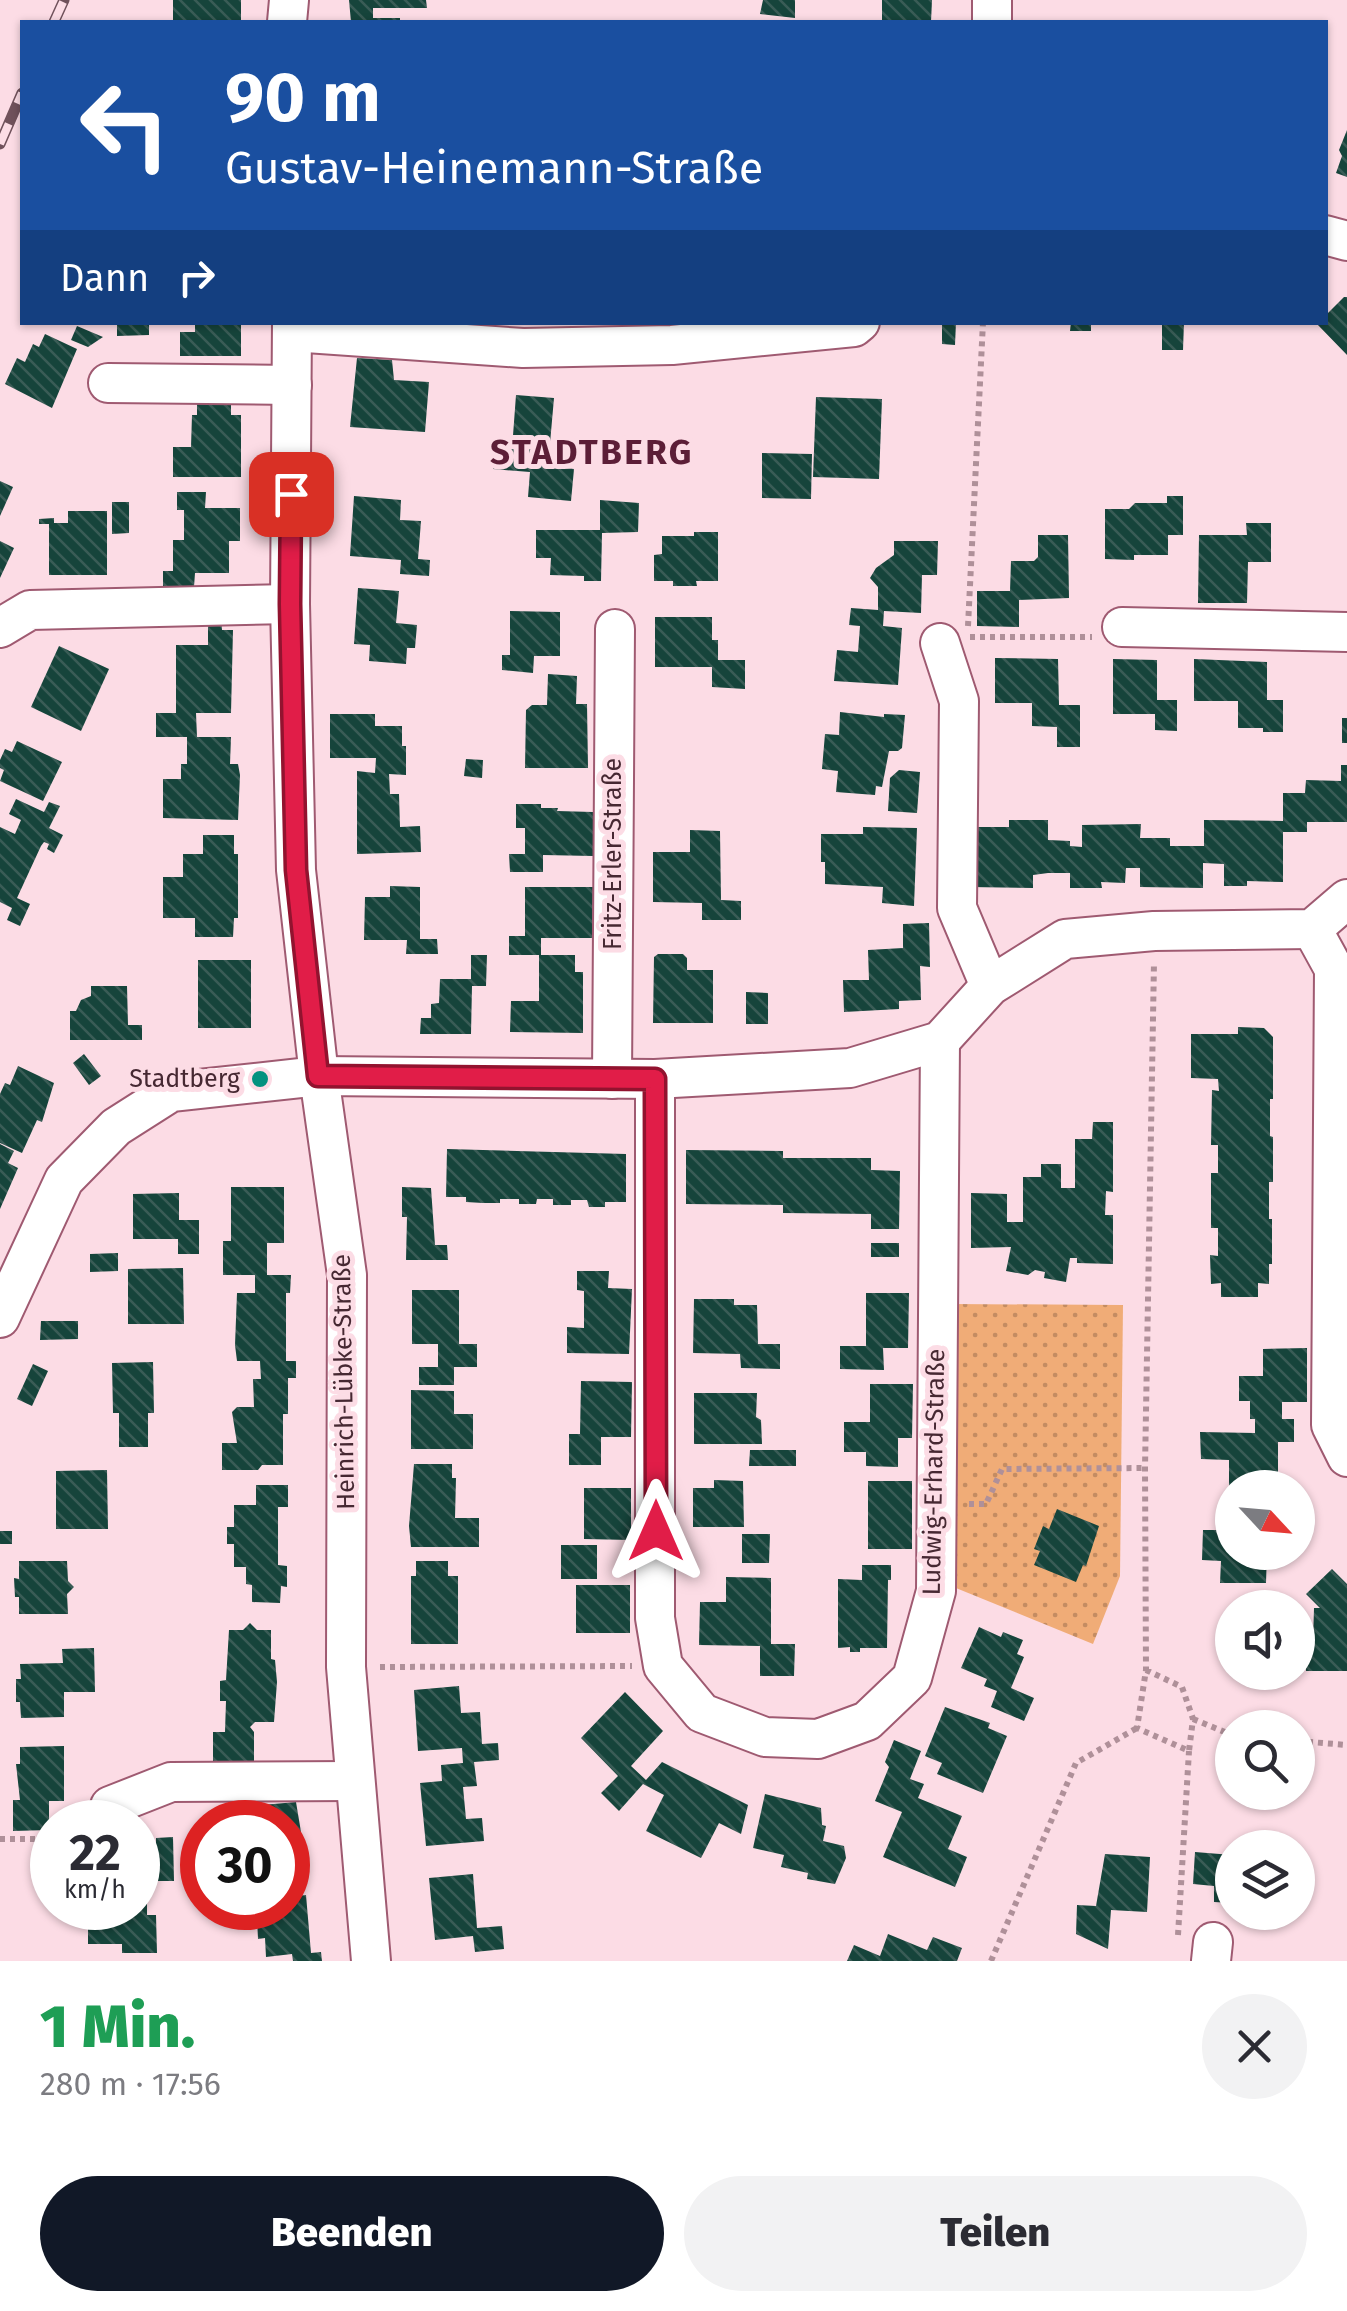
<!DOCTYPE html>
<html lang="de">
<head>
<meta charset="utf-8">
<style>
  body { margin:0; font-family:"Fira Sans",sans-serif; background:#f2f2f3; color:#2b2b33; height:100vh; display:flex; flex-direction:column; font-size:38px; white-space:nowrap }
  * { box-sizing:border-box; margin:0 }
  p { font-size:32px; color:#7c7c81 }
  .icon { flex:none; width:55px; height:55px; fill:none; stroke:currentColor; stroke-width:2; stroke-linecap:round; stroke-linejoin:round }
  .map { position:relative; height:1961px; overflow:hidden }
  .drawer { display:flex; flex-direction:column; background:#fff; flex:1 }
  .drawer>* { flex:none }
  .banner { position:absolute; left:20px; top:20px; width:1308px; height:305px; border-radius:0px; box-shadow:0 2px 8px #0004; background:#1a4fa0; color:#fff; overflow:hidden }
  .needle { width:65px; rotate:116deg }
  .controls { position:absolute; left:1215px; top:1470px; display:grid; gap:20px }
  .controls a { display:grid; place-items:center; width:100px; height:100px; border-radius:50%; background:#fff; box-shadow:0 2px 8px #0004; font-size:50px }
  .speed { position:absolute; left:30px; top:1800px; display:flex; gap:20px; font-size:50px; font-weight:700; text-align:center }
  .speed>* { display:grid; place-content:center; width:130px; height:130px; border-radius:50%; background:#fff; box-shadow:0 2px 8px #0004; line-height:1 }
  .speed small { font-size:25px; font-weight:400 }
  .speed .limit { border:15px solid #d22; background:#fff; color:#111 }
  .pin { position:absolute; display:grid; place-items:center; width:85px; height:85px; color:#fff; margin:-42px; border-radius:20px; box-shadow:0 5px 15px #0006 }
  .me { position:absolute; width:110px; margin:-55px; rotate:0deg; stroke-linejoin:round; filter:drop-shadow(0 0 8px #0008) }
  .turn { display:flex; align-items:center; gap:35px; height:210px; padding:0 40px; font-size:45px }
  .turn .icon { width:130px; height:130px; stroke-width:2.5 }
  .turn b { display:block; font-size:70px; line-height:85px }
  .then { display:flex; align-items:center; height:95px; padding:0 40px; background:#0003; gap:20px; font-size:38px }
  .round { display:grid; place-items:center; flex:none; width:105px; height:105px; border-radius:52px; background:#f2f2f3 }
  .headline { display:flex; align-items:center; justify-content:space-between; height:170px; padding:0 40px }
  h1 { font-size:60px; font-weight:800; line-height:75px; color:#1e9e55 }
  .action { display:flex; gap:20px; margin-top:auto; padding:20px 40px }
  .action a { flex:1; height:115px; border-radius:60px; background:#111827; color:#fff; font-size:40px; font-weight:800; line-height:115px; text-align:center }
  .action a+a { background:#f2f2f3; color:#2b2b33 }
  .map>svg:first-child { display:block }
</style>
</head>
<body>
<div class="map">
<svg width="1347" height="1961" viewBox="0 0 1347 1961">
  <defs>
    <pattern id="park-dots" width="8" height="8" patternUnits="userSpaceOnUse" patternTransform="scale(2.5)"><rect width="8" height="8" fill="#f0ac77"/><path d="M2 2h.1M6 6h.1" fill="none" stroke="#c48c62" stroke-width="1.8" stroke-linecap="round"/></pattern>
    <pattern id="building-back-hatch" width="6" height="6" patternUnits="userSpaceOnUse" patternTransform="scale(2.5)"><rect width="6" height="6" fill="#16443b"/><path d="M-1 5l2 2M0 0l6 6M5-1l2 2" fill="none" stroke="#3a5c56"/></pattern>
  </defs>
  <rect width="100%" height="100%" fill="#fcdce5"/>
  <path fill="url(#park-dots)" d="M952 1304 1123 1305 1120 1576 1093 1644 951 1586Z"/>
  <g fill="url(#building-back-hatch)">
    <rect x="173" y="0" width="68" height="22"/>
    <path d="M349 0H426L427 8H373V18H400V22H351Z"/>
    <path d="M763 0H795V18L760 14Z"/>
    <path d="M882 0H932L931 22 882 21Z"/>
    <path d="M1347 130V177L1336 173 1342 156 1339 150Z"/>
    <path d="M1344 297H1347V355L1317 324 1325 322V316Z"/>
    <path d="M117 322H149V335L117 336Z"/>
    <path d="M195 322H241V356H180V332H195Z"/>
    <path d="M942 322H956L955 345 942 344Z"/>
    <path d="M1071 322H1091V331H1070Z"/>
    <path d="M1162 322H1184L1183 350H1162Z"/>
    <path d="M77 326 103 337 88 347 71 340Z"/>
    <path d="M45 334 77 349 52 408 5 384 17 358 25 362 33 344 39 347Z"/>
    <path d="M357 358 392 360 394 380 429 382 425 432 350 427Z"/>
    <path d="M197 393H231V415H241V477H173V447H191L192 415H197Z"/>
    <path d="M516 395 554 398 548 466 574 469 571 501 528 497 530 472 493 469 495 448 512 449Z"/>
    <path d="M816 397 882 399 879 479 813 477Z"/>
    <path d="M762 453 812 454 811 499 762 498Z"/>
    <path d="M0 481 13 487 0 516Z"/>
    <path d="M177 492H206L205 508H240V541H229V573H195L194 587H163V571H173V540H184V510H177Z"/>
    <path d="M354 496 401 500 400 520 421 521 418 559 430 560 429 576 400 574 401 560 350 556Z"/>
    <path d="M1167 496H1183V535H1168V555H1134V560L1105 559V509H1129L1135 503H1167Z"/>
    <path d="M600 500 639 503 638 532 602 533 601 581H584V576L550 575 551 558H536V530H600Z"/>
    <path d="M112 502H129V533L112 534Z"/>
    <path d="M68 511H107V575H49V524H39V519L54 518V523H68Z"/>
    <path d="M1246 523H1271V562H1248L1247 603H1198L1199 535H1247Z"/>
    <path d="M694 532H718V581H696L697 586H673V581H654V555L662 554V536H694Z"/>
    <path d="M1038 535H1068L1069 598 1019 600V627L977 626V591H1010L1011 561H1034L1038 557Z"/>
    <path d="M0 541 14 548 0 578Z"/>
    <path d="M894 541H938L937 575H922L921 613 884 611 883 626 902 628 898 685 834 681 837 650 858 652 860 626 849 625 851 608 878 610V587L870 578 876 568 894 555Z"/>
    <path d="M358 588 399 591 396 623 417 625 415 648H407L406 664 369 661 370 645 354 644Z"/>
    <path d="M510 611 560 612V656H534L533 673 502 670V655H510Z"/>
    <path d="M208 616H221L222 630H233L231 713H196L197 737H231L230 764H238L240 775 238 820 163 818V779H181V764H187V737H156V713H176V645H208Z"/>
    <path d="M655 617H712V640H718V660H745V689L712 687V667H655Z"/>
    <path d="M59 646 109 669 81 731 31 707Z"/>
    <path d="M995 658 1058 659 1059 705H1080V747H1057V727L1032 726V703H995Z"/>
    <path d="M1113 659 1157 660V700H1177V731L1155 730V714H1113Z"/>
    <path d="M1194 659 1267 662V700H1283V732H1263V728H1238V701H1194Z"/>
    <path d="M548 674 577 676 576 704H587L588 768H525L526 710 532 705H547Z"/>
    <path d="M840 712 884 717V714L905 715 902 748 898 751H889L882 787 876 786 875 795 836 792 838 771 822 769 825 734 839 735Z"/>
    <path d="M330 714H375V726H402V746H406V775L389 774 390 794H399L400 827 420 826 421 852 357 854V771L375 773 376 758H330Z"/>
    <rect x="1342" y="718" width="5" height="25"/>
    <path d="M17 741 62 762 43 801 0 781 4 770 0 768V760L5 749 12 752Z"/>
    <path d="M466 759 483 760 482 778 464 776Z"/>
    <path d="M1341 765H1347V822H1307V832H1283V882L1247 881V886H1224V864L1203 863V888L1140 887V868H1126L1125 883 1101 882 1102 888H1070V873H1048L1033 875V888L969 887 970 827H1009V820H1048V840L1070 841V846L1082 847V825L1141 824 1140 838H1170V846H1204V820L1283 821V793H1305L1306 780 1341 781Z"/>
    <path d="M899 770 920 772 917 813 888 811 890 778Z"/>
    <path d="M16 799 44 812 49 802 60 806 49 828 63 835 54 853 47 849 49 844 44 842 41 846 17 898 30 904 20 926 7 920 12 908 0 902V827L15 834 21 820 9 814Z"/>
    <path d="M516 804H541V808H558L557 811 593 812V856L543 855V872H510L509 854H525V828H516Z"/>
    <path d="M863 827 917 828 914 906 882 903 883 887 825 884V862H821V834H863Z"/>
    <path d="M690 830 720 831 721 900 741 901V920H702V903L653 902V852H690Z"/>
    <path d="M203 835H234V854H238V918H234L233 937H195V918H163V877H183V854H203Z"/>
    <path d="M390 886 420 887V939H437L438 954H406L407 940H364L365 897H390Z"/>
    <path d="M525 887H593L592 938H541V955H575V972H583V1033L510 1032 511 1001H539V955H509V936H525Z"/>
    <path d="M929 923 930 967 920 966 921 1000 899 1001V1009L844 1012 843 980H869L868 950 903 948V924Z"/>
    <path d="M658 954H683L687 958V970H713V1023H653L654 957Z"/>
    <path d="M471 955H487L486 986H472L471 1034H420L421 1018H431V1004L439 1003 440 979H471Z"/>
    <rect x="198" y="960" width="53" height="68"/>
    <path d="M91 986H127L128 1025H142V1040H70V1011H76L81 1000 91 996Z"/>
    <path d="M746 992 768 993V1024H746Z"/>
    <path d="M1238 1027 1264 1028 1273 1037V1099H1270V1136L1273 1137V1182H1269V1219H1272V1264H1269V1284L1258 1283V1297H1221V1283L1211 1284 1210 1255 1218 1256V1228H1211V1173H1218V1145H1211L1212 1090 1219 1091 1218 1079 1191 1078V1034H1238Z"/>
    <path d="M84 1054 101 1076 89 1085 73 1063Z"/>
    <path d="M18 1066 54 1083 42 1122 37 1120 22 1153 0 1143V1094L5 1083 10 1085Z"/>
    <path d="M1093 1122H1113V1192L1106 1191 1105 1215H1113V1264L1077 1263V1258H1070L1066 1282 1044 1278 1045 1272 1035 1270 1028 1275 1006 1271 1011 1247 971 1248V1193L1007 1194V1222H1023V1177H1041V1164H1061V1188H1075V1139H1092Z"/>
    <path d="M0 1144 14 1151 8 1163 18 1168 0 1209Z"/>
    <path d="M447 1149 626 1154V1202H605V1207H589L587 1200H571V1205H553V1199H537L536 1204H519V1199H500V1203H483L466 1202V1197H446Z"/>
    <path d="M686 1150 783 1151V1158H871V1170L900 1171 899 1229H871V1214L783 1213V1205L686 1204Z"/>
    <path d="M231 1187H284V1243H267V1275H291L290 1293H286V1361H296V1378H288V1414H283V1465H262L258 1470H222V1443H237L232 1412 237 1407H254L253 1379H261L260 1361H237L235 1345 237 1293H255V1275H223V1241H231Z"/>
    <path d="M402 1187 431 1188 435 1245H447L448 1260H406L407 1217H402Z"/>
    <path d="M179 1193V1220H199V1254H178V1239H133V1194Z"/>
    <rect x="871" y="1243" width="28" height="14"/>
    <path d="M118 1253V1271L90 1272V1254Z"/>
    <path d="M183 1268 184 1324H128V1269Z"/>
    <path d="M577 1271H609L608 1288 632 1289 629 1354 567 1353V1327L584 1328V1291L577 1290Z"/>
    <path d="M412 1290H459V1344H477V1367H454V1385H419V1367H438V1344H412Z"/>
    <path d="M866 1293H909L908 1348H883L884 1370 840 1369V1346H866Z"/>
    <path d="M694 1299H734V1305H757L758 1344H780V1369L741 1368 740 1354 693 1353Z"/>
    <path d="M41 1321H78V1339L40 1340Z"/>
    <path d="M1307 1348V1402H1282V1419H1294V1442H1278V1488H1229V1460L1201 1459 1200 1432 1255 1433V1419H1250V1401H1239V1376H1263V1349Z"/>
    <path d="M153 1362 154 1413H148V1447H119V1413H113L112 1363Z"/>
    <path d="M33 1364 48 1371 32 1406 17 1399Z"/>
    <path d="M581 1381 632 1382 631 1437H601V1465H569V1434H580Z"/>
    <path d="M870 1384H913L912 1438H898V1467L866 1466V1452H844V1422H870Z"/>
    <path d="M411 1390 454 1391V1414H473V1449H411Z"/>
    <path d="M694 1393H757L756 1417 761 1420 762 1444H694Z"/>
    <path d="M750 1450H796V1466H749Z"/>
    <path d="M414 1464H452V1478H456L455 1518H479V1547H411L409 1526Z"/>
    <path d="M107 1470 108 1529H56V1471Z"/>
    <path d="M714 1480 743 1481 744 1527H693V1488H714Z"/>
    <rect x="868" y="1481" width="44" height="68"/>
    <path d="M256 1485H288V1507H278V1565L287 1566V1587L281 1586 280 1603 252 1602V1585L246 1584V1567H234V1544H227V1527H234V1505H256Z"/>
    <path d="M584 1488H631V1540L584 1539Z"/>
    <path d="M1057 1509 1099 1526 1086 1566 1083 1565 1076 1582 1034 1565 1040 1551 1034 1549 1043 1526 1049 1529Z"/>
    <path d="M1203 1530H1232V1552H1267L1266 1583H1220L1221 1561 1202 1560Z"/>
    <rect x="0" y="1531" width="12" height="13"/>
    <path d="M742 1534H770L769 1563H742Z"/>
    <rect x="561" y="1545" width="36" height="34"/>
    <path d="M19 1561H67L68 1581 74 1587 67 1594 68 1614H19V1597H15L14 1578 19 1579Z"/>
    <path d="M416 1561H448V1576H458V1644H411V1576H416Z"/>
    <path d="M862 1565H891V1580H888L887 1648H860V1652H850V1647L838 1648V1579L862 1580Z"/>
    <path d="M1332 1569 1347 1584V1671H1306V1641H1313L1314 1608H1320L1306 1594Z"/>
    <path d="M726 1577 771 1578V1644H795L794 1676H760V1646L699 1645 700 1602H726Z"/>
    <rect x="576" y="1585" width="54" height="48"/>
    <path d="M250 1623 257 1630H271V1659L275 1660 277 1682 274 1722H255L250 1727 254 1732V1763H213V1732H225L226 1701H220V1681L226 1680 229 1630H243Z"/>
    <path d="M979 1627 1001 1637 1003 1632 1023 1640 1017 1654 1024 1657 1011 1688 1034 1698 1024 1721 991 1707 997 1691 984 1686 987 1679 961 1668Z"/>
    <path d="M94 1648 95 1692H64V1717L21 1718 20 1702H16V1679H21L20 1664 63 1663 62 1649Z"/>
    <path d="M459 1686 461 1713 480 1712 482 1744 498 1743 499 1760 474 1762 477 1786 463 1787 466 1819 482 1818 484 1841 426 1846 420 1783 442 1781 441 1765 463 1763 462 1748 418 1751 414 1690Z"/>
    <path d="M625 1692 663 1731 631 1766 646 1780 662 1762 748 1805 741 1834 719 1823 701 1858 646 1831 664 1795 643 1784 619 1811 601 1793 618 1776 581 1738Z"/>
    <path d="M945 1707 990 1723 988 1728 1007 1736 983 1793 937 1774 942 1763 925 1756Z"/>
    <path d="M894 1740 921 1751 910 1779 924 1784 918 1798 962 1816 948 1849 967 1857 955 1887 883 1857 902 1812 875 1801 889 1767 885 1762Z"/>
    <path d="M64 1746V1801H49V1830L13 1831V1800H20L16 1764H20V1747Z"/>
    <path d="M765 1794 821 1808 822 1825 826 1826 823 1841 844 1846 846 1858 835 1884 807 1879 808 1873 781 1867 784 1855 753 1848Z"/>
    <path d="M296 1802 301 1832 300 1848 288 1850V1822H249L251 1806Z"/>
    <path d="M173 1837 174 1881H156V1838Z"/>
    <path d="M1195 1852 1232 1855V1903L1214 1902V1886L1193 1884Z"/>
    <path d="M1105 1854 1150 1857 1147 1912 1111 1910 1108 1949 1076 1934 1077 1905 1096 1906Z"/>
    <path d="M473 1874 477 1928 502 1926 504 1949 475 1952 473 1936 435 1940 429 1878Z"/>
    <path d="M138 1881H147V1915H156L157 1953H122V1944H88V1916H108V1908H138Z"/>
    <path d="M306 1895 311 1953 321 1952 322 1961H293L292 1954 266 1957 265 1938 258 1939 257 1918 263 1917 262 1908H288V1897Z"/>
    <path d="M888 1934 927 1950 933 1937 962 1948 957 1961H847L854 1945 880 1956Z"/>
  </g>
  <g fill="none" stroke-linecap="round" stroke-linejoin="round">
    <g stroke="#9f5a71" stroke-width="42">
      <g id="minor">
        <path d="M287 22 289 0"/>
        <path d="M992 22V0"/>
        <path d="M1325 235 1347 241"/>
        <path d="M292 322 290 604 296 870 319 1076 347 1275 346 1667 371 1961"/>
        <path d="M292 332 523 348 672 345 854 327 860 322"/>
        <path d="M108 383 292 385"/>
        <path d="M1122 627 1347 632"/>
        <path d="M0 628 30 610 290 604"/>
        <path d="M940 643 959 701 957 908 990 986"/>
        <path d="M1312 929 1334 969 1331 1425 1347 1457"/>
        <path d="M612 1079 615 629"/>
        <path d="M655 1079V1618L663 1666 702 1713 765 1737 818 1739 867 1721 912 1678 936 1591 940 1041"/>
        <path d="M0 1318 64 1180 116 1127 171 1092 319 1076 655 1079 850 1068 940 1041 990 986 1065 939 1154 931 1312 929 1347 899"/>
        <path d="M110 1806 171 1782 353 1781"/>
        <path d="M1211 1961 1213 1942"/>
      </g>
    </g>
    <g stroke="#af9099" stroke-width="6" stroke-dasharray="5 5" stroke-linecap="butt">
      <path d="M968 626 983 322"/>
      <path d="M970 637H1092"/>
      <path d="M969 1504H986L1002 1469 1145 1468"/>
      <path d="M380 1667 632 1666"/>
      <path d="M1146 1670 1182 1687 1193 1719 1189 1751 1137 1728 1146 1670 1145 1468 1154 962"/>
      <path d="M1193 1719 1232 1735"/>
      <path d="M1298 1741 1347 1745"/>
      <path d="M0 1839H52"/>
      <path d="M1178 1935 1189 1751"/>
      <path d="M991 1961 1076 1763 1137 1728"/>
    </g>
    <use href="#minor" stroke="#fff" stroke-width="38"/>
    <g stroke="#70515b" stroke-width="11">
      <g id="rail">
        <path d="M54 22 64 0"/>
        <path d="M0 144 22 93"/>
      </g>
    </g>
    <use href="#rail" stroke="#fcdce5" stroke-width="8" stroke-dasharray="22" stroke-linecap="butt"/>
  </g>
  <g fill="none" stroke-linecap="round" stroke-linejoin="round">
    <g stroke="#92132f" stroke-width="25">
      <path id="route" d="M291 494 290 604 296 870 318 1076 655 1079 656 1531"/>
    </g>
    <use href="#route" stroke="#e11d48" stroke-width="18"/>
  </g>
  <circle fill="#02927f" stroke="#fcdce5" stroke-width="4" cx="260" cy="1079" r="10"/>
  <g text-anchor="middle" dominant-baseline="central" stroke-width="10" stroke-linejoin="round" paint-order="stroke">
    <g font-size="25" fill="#462832" stroke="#fcdce5">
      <text transform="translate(613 854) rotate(-90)">Fritz-Erler-Straße</text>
      <text transform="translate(344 1382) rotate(-91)">Heinrich-Lübke-Straße</text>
      <text transform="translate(934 1472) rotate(-89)">Ludwig-Erhard-Straße</text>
    </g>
    <g font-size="25" fill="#462832" stroke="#fcdce5" text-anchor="end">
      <text x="240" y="1079">Stadtberg</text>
    </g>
    <g font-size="35" font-weight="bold" letter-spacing="2.5" fill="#5c1e37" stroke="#fcdce5">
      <text x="592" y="452">STADTBERG</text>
    </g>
  </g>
</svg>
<div class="controls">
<a><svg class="needle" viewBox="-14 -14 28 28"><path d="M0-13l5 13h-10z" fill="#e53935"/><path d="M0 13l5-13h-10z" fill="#7c7c81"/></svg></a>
<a><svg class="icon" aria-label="sound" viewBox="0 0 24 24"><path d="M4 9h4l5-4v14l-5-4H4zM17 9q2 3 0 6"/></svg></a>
<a><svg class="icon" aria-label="search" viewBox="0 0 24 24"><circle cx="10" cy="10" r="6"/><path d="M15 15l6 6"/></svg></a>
<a><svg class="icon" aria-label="layers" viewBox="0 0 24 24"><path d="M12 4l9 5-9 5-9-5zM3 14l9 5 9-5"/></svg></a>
</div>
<div class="speed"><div>22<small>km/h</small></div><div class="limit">30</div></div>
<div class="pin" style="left:291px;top:494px;background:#d93025"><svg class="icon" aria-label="arrive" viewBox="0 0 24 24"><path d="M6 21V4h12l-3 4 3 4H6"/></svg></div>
<svg class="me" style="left:656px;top:1531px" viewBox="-20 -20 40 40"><path d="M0-17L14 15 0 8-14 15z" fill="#e11d48" stroke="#fff" stroke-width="4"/></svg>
<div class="banner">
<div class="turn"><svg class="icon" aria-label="left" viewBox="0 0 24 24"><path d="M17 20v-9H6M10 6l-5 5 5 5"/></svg><div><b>90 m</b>Gustav-Heinemann-Straße</div></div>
<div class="then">Dann<svg class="icon" aria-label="right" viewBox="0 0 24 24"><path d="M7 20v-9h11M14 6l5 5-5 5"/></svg></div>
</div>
</div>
<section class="drawer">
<div class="headline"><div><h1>1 Min.</h1><p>280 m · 17:56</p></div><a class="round"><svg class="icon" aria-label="close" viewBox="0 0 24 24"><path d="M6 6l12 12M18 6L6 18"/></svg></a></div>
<div class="action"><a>Beenden</a><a>Teilen</a></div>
</section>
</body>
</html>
